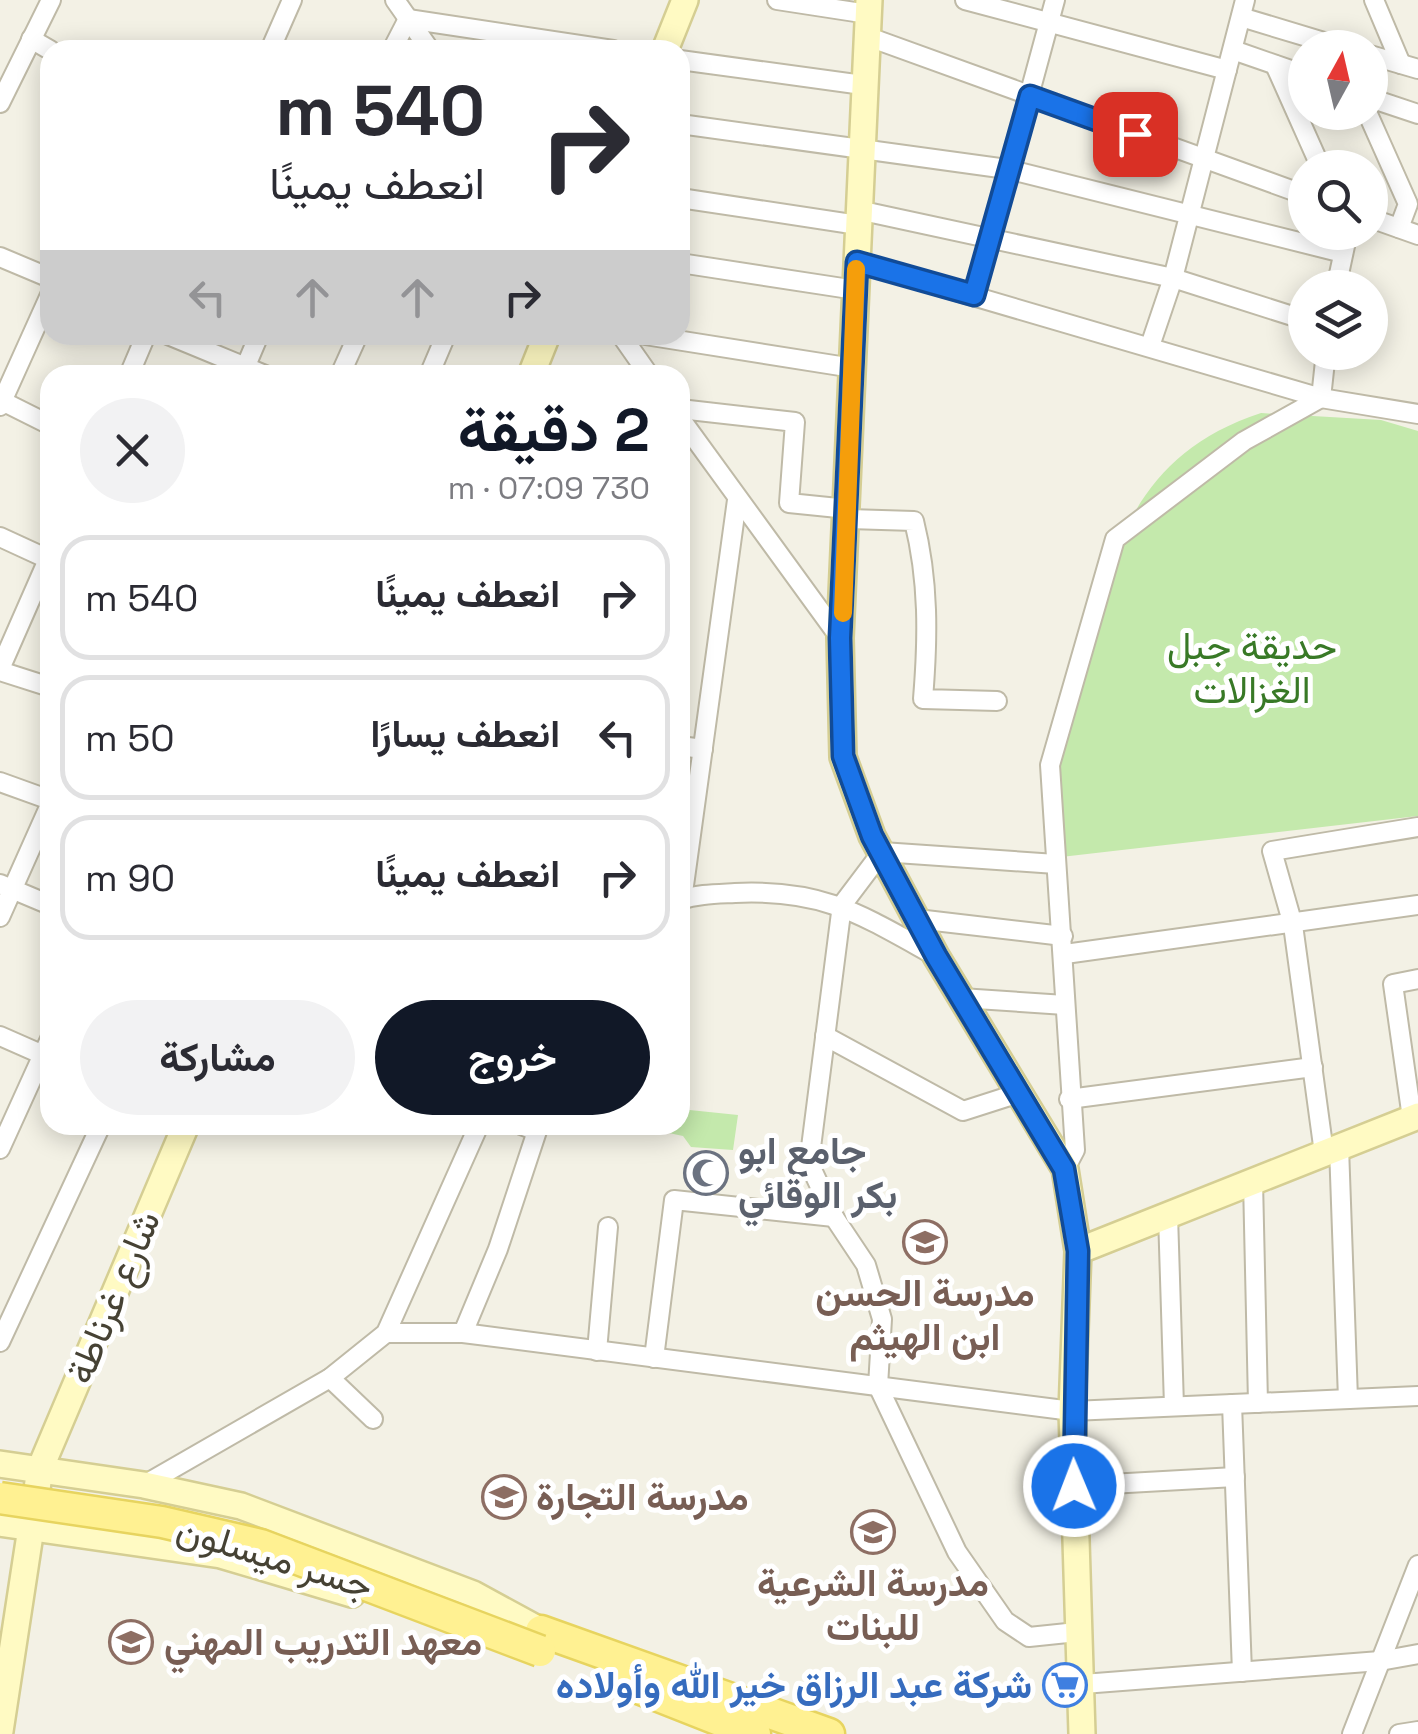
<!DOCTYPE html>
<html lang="ar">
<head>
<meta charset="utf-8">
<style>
  body { margin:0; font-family:"Space Grotesk",Vazirmatn,sans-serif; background:#f2f2f3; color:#2b2b33; direction:rtl; height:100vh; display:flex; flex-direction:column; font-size:38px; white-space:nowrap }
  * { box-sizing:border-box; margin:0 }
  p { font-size:32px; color:#7c7c81 }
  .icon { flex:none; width:55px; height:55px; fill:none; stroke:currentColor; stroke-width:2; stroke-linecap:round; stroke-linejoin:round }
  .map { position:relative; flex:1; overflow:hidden; direction:ltr }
  .details { position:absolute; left:40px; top:365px; width:650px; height:770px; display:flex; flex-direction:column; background:#fff; border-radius:30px; box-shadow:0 5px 25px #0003; direction:rtl }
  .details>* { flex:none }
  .hud { position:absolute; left:40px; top:40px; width:650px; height:305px; border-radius:30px; box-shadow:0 5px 25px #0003; direction:rtl; background:#fff; color:#2b2b33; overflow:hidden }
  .needle { width:65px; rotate:8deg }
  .controls { position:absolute; left:1288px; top:30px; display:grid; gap:20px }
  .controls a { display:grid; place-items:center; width:100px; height:100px; border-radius:50%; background:#fff; box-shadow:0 5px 25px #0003; font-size:50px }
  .pin { position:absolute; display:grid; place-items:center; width:85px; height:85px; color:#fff; margin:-42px; border-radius:20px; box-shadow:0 5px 15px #0006 }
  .me { position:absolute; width:110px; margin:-55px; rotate:359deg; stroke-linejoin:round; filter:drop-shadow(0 0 8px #0008) }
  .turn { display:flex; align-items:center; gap:35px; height:210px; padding:0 40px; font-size:45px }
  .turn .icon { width:130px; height:130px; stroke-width:2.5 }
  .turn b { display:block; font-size:70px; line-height:85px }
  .lanes { display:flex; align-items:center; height:95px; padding:0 40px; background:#0003; justify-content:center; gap:50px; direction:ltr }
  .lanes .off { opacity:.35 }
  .round { display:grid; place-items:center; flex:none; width:105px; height:105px; border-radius:52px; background:#f2f2f3 }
  .overview { display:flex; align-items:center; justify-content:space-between; height:170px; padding:0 40px }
  h1 { font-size:60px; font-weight:700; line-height:75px; color:#111827 }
  .button { display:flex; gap:20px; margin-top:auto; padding:20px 40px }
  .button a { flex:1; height:115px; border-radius:60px; background:#111827; color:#fff; font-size:40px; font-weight:700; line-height:115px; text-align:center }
  .button a+a { background:#f2f2f3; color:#2b2b33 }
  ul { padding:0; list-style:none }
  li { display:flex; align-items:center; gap:30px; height:125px; margin:0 20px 15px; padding:0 20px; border:5px solid #e1e1e2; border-radius:30px }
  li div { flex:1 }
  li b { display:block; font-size:38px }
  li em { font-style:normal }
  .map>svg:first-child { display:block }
</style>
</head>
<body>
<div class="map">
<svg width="1418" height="1734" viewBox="0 0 1418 1734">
  <rect width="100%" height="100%" fill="#f3f1e5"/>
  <g fill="#c4e9ac">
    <path d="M1261 413 1381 420 1418 431V816L1061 857C1059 828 1051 794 1054 765 1058 731 1073 694 1082 661 1113 547 1136 454 1261 413Z"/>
    <path d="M680 1109 738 1115 733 1150 691 1147 683 1136 650 1129V1125H680Z"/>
  </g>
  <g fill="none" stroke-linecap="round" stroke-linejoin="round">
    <g stroke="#bfbaa7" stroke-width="22">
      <g id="street">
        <path d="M395 0 430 50"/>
        <path d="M777 0 868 14"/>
        <path d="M965 0 1227 70"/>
        <path d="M1374 0 1401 64"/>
        <path d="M1241 17 1344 48"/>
        <path d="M866 36 1305 195"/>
        <path d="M31 39 50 50"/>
        <path d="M270 50 292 0"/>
        <path d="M392 50 408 19 613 50"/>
        <path d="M1233 50 1305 75"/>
        <path d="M1370 55 1418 69"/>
        <path d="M680 60 863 85"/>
        <path d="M1275 65 1321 168"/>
        <path d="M1370 98 1418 114"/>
        <path d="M0 103 51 0"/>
        <path d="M1367 112 1408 204 1399 228"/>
        <path d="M680 124 1007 169 1343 253"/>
        <path d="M680 198 858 225"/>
        <path d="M858 210 1173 278 1305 320"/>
        <path d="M1370 218 1418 235"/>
        <path d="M0 257 50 278"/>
        <path d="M857 262 1321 398"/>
        <path d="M680 263 856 290"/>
        <path d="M1336 288 1348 232"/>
        <path d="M975 295 1055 0"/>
        <path d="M168 335 265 375"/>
        <path d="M621 335 649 375"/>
        <path d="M645 335 853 368"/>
        <path d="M1150 346 1173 278 1245 0"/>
        <path d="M1326 352 1321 398 1418 414"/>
        <path d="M129 375 146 335"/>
        <path d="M242 375 259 335"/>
        <path d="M340 375 358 335"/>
        <path d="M429 375 446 335"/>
        <path d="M0 400 50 425"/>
        <path d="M0 406 50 295"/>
        <path d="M680 409 795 422 789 503 848 509"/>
        <path d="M680 418 840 638"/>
        <path d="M849 519 914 521C929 581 928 638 923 699L997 701"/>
        <path d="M0 537 50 560"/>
        <path d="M0 669 50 555"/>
        <path d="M0 671 50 687"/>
        <path d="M680 746 703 749"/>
        <path d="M0 782 50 800"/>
        <path d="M1056 864 882 852 842 905 809 1163 834 1217 866 1265 882 1319 878 1386 957 1552 1005 1621 1029 1637 1077 1632"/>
        <path d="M0 884 50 905"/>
        <path d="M680 900C698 894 716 894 735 893 823 889 860 914 934 955"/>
        <path d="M682 900 737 500"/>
        <path d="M0 917 50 805"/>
        <path d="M917 919 1063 936"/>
        <path d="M1065 954 1418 905"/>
        <path d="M961 998 1065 1005"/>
        <path d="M0 1036 50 1058"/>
        <path d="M825 1036 963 1111 1019 1093"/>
        <path d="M1069 1099 1313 1067"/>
        <path d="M1412 1118 1393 984 1418 979"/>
        <path d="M1339 1147 1348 1399"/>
        <path d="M0 1149 50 1039"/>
        <path d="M1324 1153 1293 925 1272 851 1418 827"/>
        <path d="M1065 1169 1075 1150 1050 765 1115 539 1244 441 1321 398"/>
        <path d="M1253 1181 1258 1403"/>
        <path d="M1168 1215 1174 1406"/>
        <path d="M386 1333H463L1072 1411 1418 1396"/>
        <path d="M463 1333 498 1249 537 1131 521 1125"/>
        <path d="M0 1342 101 1125"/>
        <path d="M597 1351 608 1227"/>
        <path d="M654 1358 674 1200 834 1217"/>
        <path d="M330 1378 373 1419"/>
        <path d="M1232 1404 1242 1672"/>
        <path d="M144 1485 330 1378 386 1333 479 1125"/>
        <path d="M1074 1486 1235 1477"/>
        <path d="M1083 1684 1380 1661 1418 1654"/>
        <path d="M1352 1734 1418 1565"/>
        <path d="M1399 1734 1418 1731"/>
      </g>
    </g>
    <g stroke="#d5ce93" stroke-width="30">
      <g id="secondary">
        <path d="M869 0 840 638 843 757 872 836 936 956 1065 1169 1078 1251 1072 1411 1082 1734"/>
        <path d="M665 50 685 0"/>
        <path d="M531 375 547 335"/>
        <path d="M1078 1251 1418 1116"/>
        <path d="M0 1464 144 1485 241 1506 473 1594 541 1631"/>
        <path d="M0 1523 221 1555 352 1594"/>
        <path d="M0 1731 40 1469 186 1125"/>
      </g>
    </g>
    <g stroke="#e7d45f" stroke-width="35">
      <g id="primary">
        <path d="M541 1631 829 1734"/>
        <path d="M613 1678 755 1734"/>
      </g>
    </g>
    <use href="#street" stroke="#fff" stroke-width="18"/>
    <use href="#secondary" stroke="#fffac3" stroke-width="25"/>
    <use href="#primary" stroke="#fff192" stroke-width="30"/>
    <g stroke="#e7d45f" stroke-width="35" stroke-linecap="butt">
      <path id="primary-bridge" d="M0 1498 162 1522 261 1545 540 1651"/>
    </g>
    <use href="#primary-bridge" stroke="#fff192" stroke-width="30"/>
  </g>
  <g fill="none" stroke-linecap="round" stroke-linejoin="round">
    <g stroke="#114b97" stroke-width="25">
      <path id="route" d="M1074 1486 1078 1251 1064 1169 936 956 872 836 843 756 840 638 857 262 974 295 1030 96 1135 134"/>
    </g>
    <use href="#route" stroke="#1a73e8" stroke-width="18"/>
    <path stroke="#f59e0b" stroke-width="18" d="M843 613 856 269"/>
  </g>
  <defs>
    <g id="mosque-ring" transform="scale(2.25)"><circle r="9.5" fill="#fff" stroke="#6b7280" stroke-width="1.5"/><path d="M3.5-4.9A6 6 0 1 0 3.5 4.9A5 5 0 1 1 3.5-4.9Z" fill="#6b7280"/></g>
    <g id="school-ring" transform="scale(2.25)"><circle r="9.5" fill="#fff" stroke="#8d6e63" stroke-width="1.5"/><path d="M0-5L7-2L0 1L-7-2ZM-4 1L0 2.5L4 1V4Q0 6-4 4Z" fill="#8d6e63"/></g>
    <g id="supermarket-ring" transform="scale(2.25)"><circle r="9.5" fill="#fff" stroke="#3f7fe0" stroke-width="1.5"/><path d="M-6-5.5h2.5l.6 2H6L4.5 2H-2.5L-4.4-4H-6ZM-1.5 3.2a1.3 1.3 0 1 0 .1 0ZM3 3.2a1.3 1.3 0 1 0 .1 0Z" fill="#3f7fe0"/></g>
  </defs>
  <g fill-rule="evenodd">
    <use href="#mosque-ring" x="706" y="1173"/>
    <use href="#school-ring" x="925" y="1242"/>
    <use href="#school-ring" x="504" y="1497"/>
    <use href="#school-ring" x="873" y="1532"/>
    <use href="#school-ring" x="131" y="1642"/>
    <use href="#supermarket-ring" x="1065" y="1685"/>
  </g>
  <g text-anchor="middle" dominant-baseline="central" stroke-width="10" stroke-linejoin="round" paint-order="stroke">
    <g font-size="38" fill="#387926" stroke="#fff">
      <text x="1252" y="646">حديقة جبل<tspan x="1252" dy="44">الغزالات</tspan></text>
    </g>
    <g font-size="38" font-weight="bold" fill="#5b616d" stroke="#fff" text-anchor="start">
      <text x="738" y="1151">جامع ابو<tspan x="738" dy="44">بكر الوقائي</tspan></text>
    </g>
    <g font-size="38" font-weight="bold" fill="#785e54" stroke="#fff">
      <text x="925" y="1293">مدرسة الحسن<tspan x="925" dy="44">ابن الهيثم</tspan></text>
      <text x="536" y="1497" text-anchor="start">مدرسة التجارة</text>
      <text x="873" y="1583">مدرسة الشرعية<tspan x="873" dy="44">للبنات</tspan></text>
      <text x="164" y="1642" text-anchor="start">معهد التدريب المهني</text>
    </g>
    <g font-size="38" fill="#464234" stroke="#fff">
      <text transform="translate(113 1297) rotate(-67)">شارع غرناطة</text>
      <text transform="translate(275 1557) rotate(17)">جسر ميسلون</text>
    </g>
    <g font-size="38" font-weight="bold" fill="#366cbe" stroke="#fff" text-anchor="end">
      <text x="1032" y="1685">شركة عبد الرزاق خير الله وأولاده</text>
    </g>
  </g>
</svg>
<div class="controls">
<a><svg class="needle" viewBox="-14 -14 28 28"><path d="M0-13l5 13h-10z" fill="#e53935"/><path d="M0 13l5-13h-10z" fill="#7c7c81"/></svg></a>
<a><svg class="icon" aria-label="search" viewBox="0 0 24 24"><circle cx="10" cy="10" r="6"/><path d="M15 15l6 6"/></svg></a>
<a><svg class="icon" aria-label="layers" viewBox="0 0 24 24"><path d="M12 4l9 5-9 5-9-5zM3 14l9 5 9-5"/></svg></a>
</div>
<div class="pin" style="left:1135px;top:134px;background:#d93025"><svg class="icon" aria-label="arrive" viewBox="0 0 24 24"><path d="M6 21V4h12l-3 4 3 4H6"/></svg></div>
<svg class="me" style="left:1074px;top:1486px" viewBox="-20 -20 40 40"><circle r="17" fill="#1a73e8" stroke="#fff" stroke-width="3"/><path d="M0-11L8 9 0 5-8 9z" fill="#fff"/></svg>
<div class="hud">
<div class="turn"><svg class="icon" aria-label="right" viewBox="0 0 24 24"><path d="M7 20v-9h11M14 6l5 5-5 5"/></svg><div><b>540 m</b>انعطف يمينًا</div></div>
<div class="lanes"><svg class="icon off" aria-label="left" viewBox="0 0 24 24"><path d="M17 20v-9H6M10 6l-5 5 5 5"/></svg><svg class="icon off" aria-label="ahead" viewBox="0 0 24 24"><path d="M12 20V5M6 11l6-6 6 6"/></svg><svg class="icon off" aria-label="ahead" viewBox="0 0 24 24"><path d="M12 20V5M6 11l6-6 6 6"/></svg><svg class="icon" aria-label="right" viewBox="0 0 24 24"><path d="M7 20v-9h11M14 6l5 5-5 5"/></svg></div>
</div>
<section class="details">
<div class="overview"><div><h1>2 دقيقة</h1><p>730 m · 07:09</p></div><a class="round"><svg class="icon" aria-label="close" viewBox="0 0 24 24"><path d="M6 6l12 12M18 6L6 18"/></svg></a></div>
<ul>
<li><svg class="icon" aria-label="right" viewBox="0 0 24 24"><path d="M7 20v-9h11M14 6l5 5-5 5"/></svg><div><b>انعطف يمينًا</b></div><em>540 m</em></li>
<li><svg class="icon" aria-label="left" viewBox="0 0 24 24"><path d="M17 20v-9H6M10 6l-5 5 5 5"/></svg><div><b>انعطف يسارًا</b></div><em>50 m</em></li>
<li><svg class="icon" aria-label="right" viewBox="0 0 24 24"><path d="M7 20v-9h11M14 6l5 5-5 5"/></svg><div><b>انعطف يمينًا</b></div><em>90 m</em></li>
</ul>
<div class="button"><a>خروج</a><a>مشاركة</a></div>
</section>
</div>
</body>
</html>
